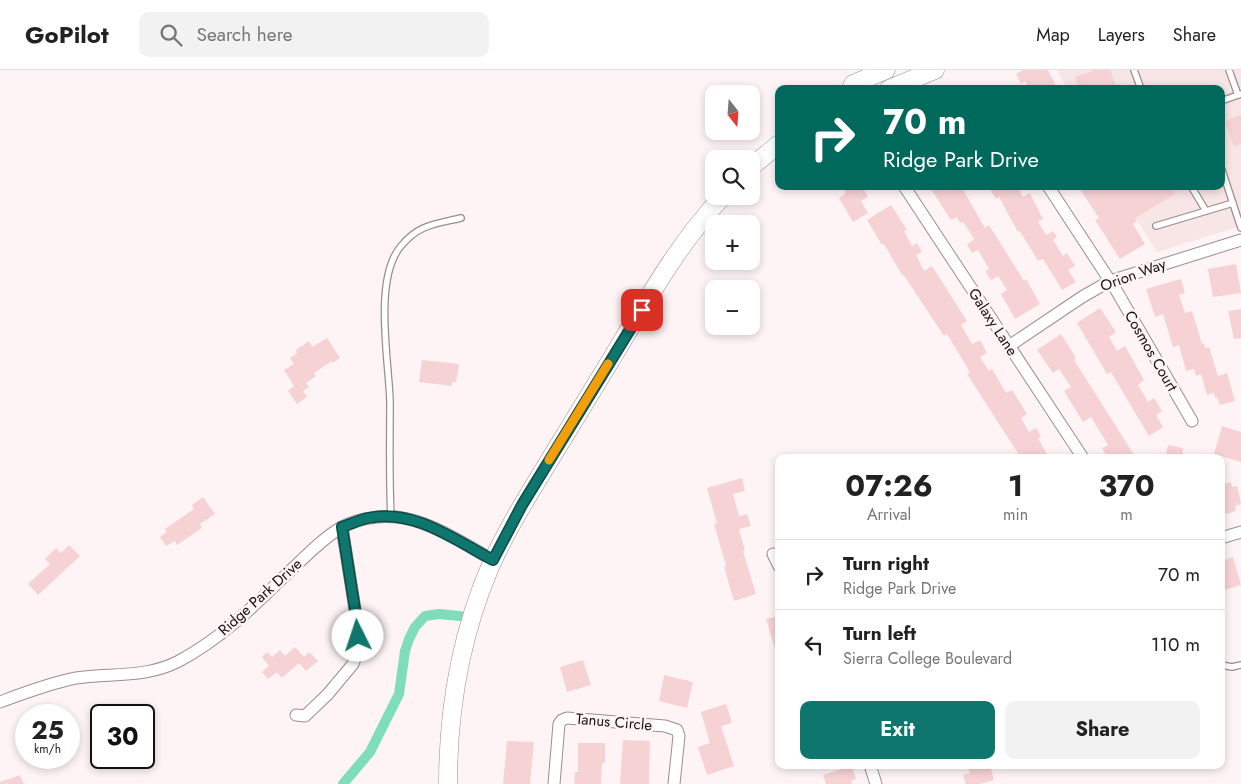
<!DOCTYPE html>
<html lang="en">
<head>
<meta charset="utf-8">
<style>
  body { margin:0; font-family:Jost,sans-serif; background:#f2f2f2; color:#222; height:100vh; display:flex; flex-direction:column; font-size:19px; white-space:nowrap }
  * { box-sizing:border-box; margin:0 }
  p { font-size:16px; color:#767676 }
  .icon { flex:none; width:28px; height:28px; fill:none; stroke:currentColor; stroke-width:2; stroke-linecap:round; stroke-linejoin:round }
  .map { position:relative; flex:1; overflow:hidden }
  .details { position:absolute; left:775px; top:384px; width:450px; height:315px; display:flex; flex-direction:column; background:#fff; border-radius:10px; box-shadow:0 2px 8px #0003 }
  .details>* { flex:none }
  .banner { position:absolute; left:775px; top:15px; width:450px; height:105px; border-radius:10px; box-shadow:0 2px 8px #0003; background:#00695c; color:#fff; overflow:hidden }
  .needle { width:32px; rotate:163deg }
  .controls { position:absolute; left:705px; top:15px; display:grid; gap:10px }
  .controls a { display:grid; place-items:center; width:55px; height:55px; border-radius:10px; background:#fff; box-shadow:0 2px 8px #0003; font-size:25px }
  .speed { position:absolute; left:15px; top:634px; display:flex; gap:10px; font-size:25px; font-weight:700; text-align:center }
  .speed>* { display:grid; place-content:center; width:65px; height:65px; border-radius:50%; background:#fff; box-shadow:0 2px 8px #0003; line-height:1 }
  .speed small { font-size:12px; font-weight:400 }
  .speed .limit { border:2px solid #111; border-radius:8px; background:#fff; color:#111 }
  .pin { position:absolute; display:grid; place-items:center; width:42px; height:42px; color:#fff; margin:-21px; border-radius:10px; box-shadow:0 2px 8px #0006 }
  .me { position:absolute; width:55px; margin:-28px; rotate:356deg; stroke-linejoin:round; filter:drop-shadow(0 0 4px #0008) }
  .turn { display:flex; align-items:center; gap:18px; height:105px; padding:0 25px; font-size:22px }
  .turn .icon { width:65px; height:65px; stroke-width:2.5 }
  .turn b { display:block; font-size:35px; line-height:42px }
  .eta { display:flex; justify-content:space-evenly; align-items:center; height:85px; text-align:center }
  .eta b { font-size:30px; font-weight:700; line-height:35px }
  .action { display:flex; gap:10px; margin-top:auto; padding:10px 25px }
  .action a { flex:1; height:58px; border-radius:10px; background:#0f766e; color:#fff; font-size:20px; font-weight:700; line-height:58px; text-align:center }
  .action a+a { background:#f2f2f2; color:#222 }
  ul { padding:0; list-style:none }
  li { display:flex; align-items:center; gap:15px; height:70px; padding:0 25px; border-top:1px solid #e0e0e0 }
  li div { flex:1 }
  li b { display:block; font-size:19px }
  li em { font-style:normal }
  header { display:flex; align-items:center; gap:30px; box-sizing:border-box; height:70px; padding:0 25px; background:#fff; border-bottom:1px solid #e0e0e0 }
  header strong { font-size:24px }
  nav { display:flex; gap:28px; margin-inline-start:auto; font-size:18px }
  .search { width:350px; height:45px; background:#f2f2f2; display:flex; align-items:center; gap:12px; box-sizing:border-box; padding:0 18px; border-radius:10px; color:#767676; font-size:19px }
  .map>svg:first-child { display:block }
</style>
</head>
<body>
<header>
<strong>GoPilot</strong>
<div class="search"><svg class="icon" aria-label="search" viewBox="0 0 24 24"><circle cx="10" cy="10" r="6"/><path d="M15 15l6 6"/></svg>Search here</div>
<nav><a>Map</a><a>Layers</a><a>Share</a></nav>
</header>
<div class="map">
<svg width="1241" height="714" viewBox="0 0 1241 714">
  <rect width="100%" height="100%" fill="#fef4f5"/>
  <path fill="#f8e5e6" d="M1057 0H1241V156L1157 182 1115 116H1221V19H1068Z"/>
  <g fill="none" stroke-linecap="round" stroke-linejoin="round">
    <path stroke="#7fddb9" stroke-width="10" d="M343 714 370 682 399 624 405 581 409 569 415 557 425 546 439 544 460 546"/>
  </g>
  <g fill="#f7d2d4">
    <path d="M1023 0H1048L1056 16 1050 19H1029L1025 11 1021 14 1016 4Z"/>
    <path d="M1095 0H1110L1117 19H1079L1075 7Z"/>
    <path d="M1241 45V74L1234 77 1225 51Z"/>
    <path d="M843 116H862L868 127 861 131 868 143 853 152 839 128 846 123Z"/>
    <path d="M929 116H961L985 158 989 155 1024 211 1026 209 1040 234 1015 249 1001 224 1007 220 998 206 991 210 985 201 989 199 978 180 972 183 967 175 974 169 966 156 963 152 960 153 957 147 951 150Z"/>
    <path d="M988 116H1017L1023 127 1030 123 1043 149 1038 152 1046 165 1053 161 1057 167 1053 170 1063 186 1067 183 1075 196 1068 200 1076 212 1062 220 1043 189 1038 191 1020 161 1018 162 999 127 996 129Z"/>
    <path d="M1078 116H1170L1175 124 1135 148 1137 151 1133 154 1145 174 1120 189 1095 150 1099 148Z"/>
    <path d="M891 135 907 160 904 161 912 176 917 173 922 182 916 185 924 201 932 196 967 251 961 255 972 274 980 270 987 283 980 287 989 301 992 299 1006 323 1012 320 1027 344 1021 348 1029 362 1036 358 1041 366 1038 368 1049 388H1021L967 304 970 302 947 264 944 266 903 204 902 205 884 174 882 175 867 150Z"/>
    <path d="M1236 194 1241 223 1213 227 1208 199Z"/>
    <path d="M1181 209 1185 223 1179 225 1185 243 1192 241 1202 274 1204 273 1205 278 1209 277 1218 306 1227 303 1235 331 1220 335 1217 327 1215 328 1214 323 1207 325 1201 304 1196 306 1194 299 1186 301 1179 275 1173 277 1163 244 1155 247 1146 219Z"/>
    <path d="M1100 238 1116 262 1109 267 1117 281 1125 276 1144 310 1138 315 1148 332 1154 328 1162 341 1156 345 1163 357 1149 366 1111 302 1107 304 1077 253Z"/>
    <path d="M1241 239V268L1234 269 1228 241Z"/>
    <path d="M1061 264 1076 288 1074 290 1136 388H1108L1102 378 1108 375 1091 347 1083 352 1064 321 1071 317 1059 299 1053 303 1037 280Z"/>
    <path d="M327 268 340 288 333 293 332 291 314 303 316 306 306 313 309 317 303 321 307 327 297 334 288 321 294 316 284 300 294 294 290 288 297 283 296 280 309 271 312 277Z"/>
    <path d="M422 290 459 294 456 312H452V316L419 312Z"/>
    <path d="M1222 356 1241 362V392L1214 384Z"/>
    <path d="M1168 375 1183 378 1182 388H1165Z"/>
    <path d="M742 408 745 421 733 424 739 446 747 444 751 456 739 459 745 481H743L756 524 734 531 724 497 726 496 714 454 717 453 707 418Z"/>
    <path d="M1231 412 1232 417 1237 416 1241 434 1235 436 1236 441 1223 445 1221 439V415Z"/>
    <path d="M203 427 215 444 200 454 202 458 177 475 175 471 166 476 160 467 167 462 165 459 194 439 192 435Z"/>
    <path d="M69 475 80 486 38 525 28 514 50 494 45 489 56 478 61 483Z"/>
    <path d="M1233 487 1241 515 1221 521V491Z"/>
    <path d="M779 546V585H777L766 549Z"/>
    <path d="M295 577 304 587 309 582 318 591 306 601 299 593 282 608 277 602 268 609 262 602 269 596 262 587 267 582 272 587 280 580 285 586Z"/>
    <path d="M583 590 591 615 567 622 560 597Z"/>
    <path d="M664 605 693 612 687 638 659 631Z"/>
    <path d="M726 634 732 653 721 656 734 696 707 705 698 677 710 673 701 642Z"/>
    <path d="M623 670 650 671 649 714H620Z"/>
    <path d="M507 671 534 672 530 714H503Z"/>
    <path d="M578 673H605V693H602L601 714H574L575 702H578Z"/>
    <path d="M967 695H990L994 710 979 714H966L963 705 970 703Z"/>
    <path d="M852 696 856 709 851 711 852 714H826L823 705Z"/>
    <path d="M20 705 24 714H0V712Z"/>
  </g>
  <g fill="none" stroke-linecap="round" stroke-linejoin="round">
    <g stroke="#9c8d8d" stroke-width="8">
      <g id="lane">
        <path d="M1134 0 1141 19"/>
        <path d="M1229 0 1238 25"/>
        <path d="M1221 31 1241 24"/>
        <path d="M1221 97 1241 158"/>
        <path d="M1191 116 1206 141"/>
        <path d="M1156 156 1233 133"/>
        <path d="M391 447C389 408 390 371 390 332 389 291 373 209 401 176 419 154 436 154 461 148"/>
        <path d="M1221 595 1232 597 1241 595"/>
      </g>
    </g>
    <g stroke="#9c8d8d" stroke-width="13">
      <g id="street">
        <path d="M904 116 1083 388"/>
        <path d="M1048 116 1116 220 1192 351"/>
        <path d="M1009 276 1082 227 1110 211 1241 170"/>
        <path d="M1221 468 1241 462"/>
        <path d="M773 484 779 496"/>
        <path d="M0 632C24 623 50 613 76 608 111 603 147 608 179 591 222 568 255 535 290 501 306 486 323 468 342 457 361 447 388 444 408 449 436 455 468 476 493 490"/>
        <path d="M296 645 305 646 328 624 353 594 358 581 357 552 342 457"/>
        <path d="M870 695 876 714"/>
        <path d="M554 714 559 654 562 650 567 648 665 656 677 660 679 666 674 714"/>
      </g>
    </g>
    <g stroke="#9c8d8d" stroke-width="19">
      <g id="primary">
        <path d="M851 19 853 14 886 0"/>
        <path d="M889 19 935 0"/>
        <path d="M751 97 779 74"/>
        <path d="M448 714C448 640 461 565 490 497 505 463 524 432 543 401 564 367 585 332 606 298 642 239 675 177 723 126"/>
      </g>
    </g>
    <use href="#lane" stroke="#fff" stroke-width="5.5"/>
    <use href="#street" stroke="#fff" stroke-width="11"/>
    <use href="#primary" stroke="#fff" stroke-width="18"/>
  </g>
  <g fill="none" stroke-linecap="round" stroke-linejoin="round">
    <g stroke="#0a4d48" stroke-width="12">
      <path id="route" d="M358 566 357 552 342 457C351 454 359 450 368 448 413 438 455 470 493 490L522 435 642 240"/>
    </g>
    <use href="#route" stroke="#0f766e" stroke-width="9"/>
    <path stroke="#f59e0b" stroke-width="9" d="M549 390 608 294"/>
  </g>
  <g text-anchor="middle" dominant-baseline="central" stroke-width="5" stroke-linejoin="round" paint-order="stroke">
    <g font-size="15" fill="#150f10" stroke="#fef4f5">
      <text transform="translate(1133 205) rotate(-20)">Orion Way</text>
      <text transform="translate(993 252) rotate(57)">Galaxy Lane</text>
      <text transform="translate(1151 281) rotate(60)">Cosmos Court</text>
      <text transform="translate(260 527) rotate(-42)">Ridge Park Drive</text>
      <text transform="translate(614 652) rotate(5)">Tanus Circle</text>
    </g>
  </g>
</svg>
<div class="controls">
<a><svg class="needle" viewBox="-14 -14 28 28"><path d="M0-13l5 13h-10z" fill="#e53935"/><path d="M0 13l5-13h-10z" fill="#767676"/></svg></a>
<a><svg class="icon" aria-label="search" viewBox="0 0 24 24"><circle cx="10" cy="10" r="6"/><path d="M15 15l6 6"/></svg></a>
<a>+</a>
<a>−</a>
</div>
<div class="speed"><div>25<small>km/h</small></div><div class="limit">30</div></div>
<div class="pin" style="left:642px;top:240px;background:#d93025"><svg class="icon" aria-label="arrive" viewBox="0 0 24 24"><path d="M6 21V4h12l-3 4 3 4H6"/></svg></div>
<svg class="me" style="left:358px;top:566px" viewBox="-20 -20 40 40"><circle r="19" fill="#fff"/><path d="M0-13L10 11 0 6-10 11z" fill="#0f766e"/></svg>
<div class="banner">
<div class="turn"><svg class="icon" aria-label="right" viewBox="0 0 24 24"><path d="M7 20v-9h11M14 6l5 5-5 5"/></svg><div><b>70 m</b>Ridge Park Drive</div></div>
</div>
<section class="details">
<div class="eta">
<div><b>07:26</b><p>Arrival</p></div>
<div><b>1</b><p>min</p></div>
<div><b>370</b><p>m</p></div>
</div>
<ul>
<li><svg class="icon" aria-label="right" viewBox="0 0 24 24"><path d="M7 20v-9h11M14 6l5 5-5 5"/></svg><div><b>Turn right</b><p>Ridge Park Drive</p></div><em>70 m</em></li>
<li><svg class="icon" aria-label="left" viewBox="0 0 24 24"><path d="M17 20v-9H6M10 6l-5 5 5 5"/></svg><div><b>Turn left</b><p>Sierra College Boulevard</p></div><em>110 m</em></li>
</ul>
<div class="action"><a>Exit</a><a>Share</a></div>
</section>
</div>
</body>
</html>
